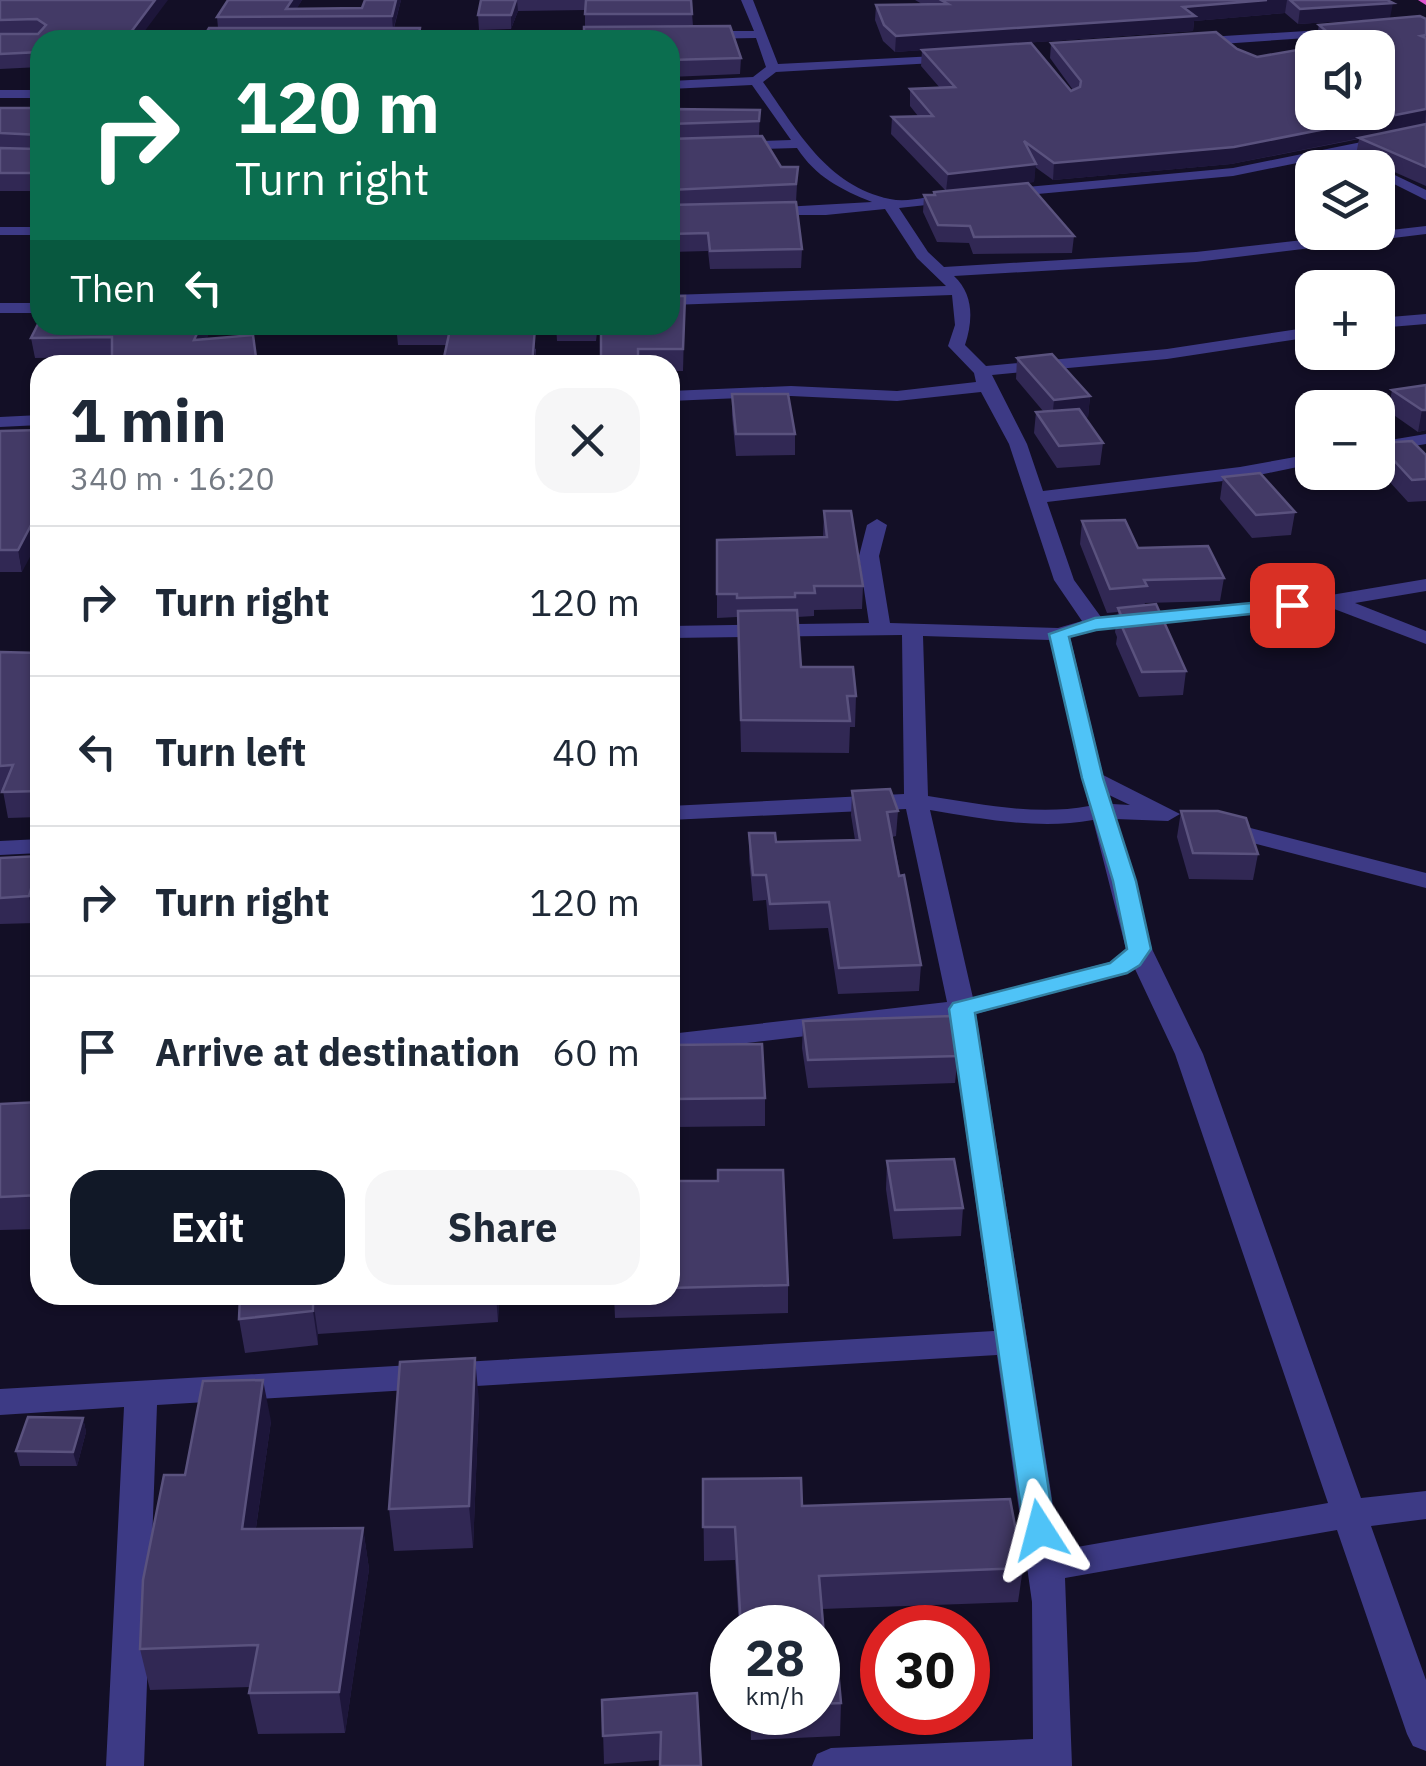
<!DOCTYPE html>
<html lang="en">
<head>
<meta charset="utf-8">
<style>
  body { margin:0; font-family:"IBM Plex Sans",sans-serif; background:#f6f6f7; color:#1f2937; height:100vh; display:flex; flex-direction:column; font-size:38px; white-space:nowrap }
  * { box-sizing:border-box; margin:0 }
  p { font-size:32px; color:#747a83 }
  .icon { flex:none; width:55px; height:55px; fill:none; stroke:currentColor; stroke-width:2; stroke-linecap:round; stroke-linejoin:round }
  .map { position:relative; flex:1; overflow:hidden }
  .side { position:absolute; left:30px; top:355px; width:650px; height:950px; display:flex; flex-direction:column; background:#fff; border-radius:30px; box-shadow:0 2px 8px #0004 }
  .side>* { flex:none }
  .top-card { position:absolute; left:30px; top:30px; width:650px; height:305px; border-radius:30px; box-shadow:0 2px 8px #0004; background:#0b6e4f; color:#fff; overflow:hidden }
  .buttons { position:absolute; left:1295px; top:30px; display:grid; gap:20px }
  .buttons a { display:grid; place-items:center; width:100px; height:100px; border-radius:20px; background:#fff; box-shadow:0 2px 8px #0004; font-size:50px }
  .speed { position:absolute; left:710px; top:1605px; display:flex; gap:20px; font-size:50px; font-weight:700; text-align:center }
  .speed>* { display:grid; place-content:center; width:130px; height:130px; border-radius:50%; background:#fff; box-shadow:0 2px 8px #0004; line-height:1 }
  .speed small { font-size:25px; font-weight:400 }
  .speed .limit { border:15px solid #d22; background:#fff; color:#111 }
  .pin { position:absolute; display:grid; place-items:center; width:85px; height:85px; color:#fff; margin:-42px; border-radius:20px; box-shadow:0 5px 15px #0006 }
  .me { position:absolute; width:110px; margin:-55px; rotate:351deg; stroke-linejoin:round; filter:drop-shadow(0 0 8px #0008) }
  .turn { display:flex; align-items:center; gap:35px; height:210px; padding:0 40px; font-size:45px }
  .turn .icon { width:130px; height:130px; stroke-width:2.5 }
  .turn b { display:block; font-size:70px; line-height:85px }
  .then { display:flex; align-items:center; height:95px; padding:0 40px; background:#0003; gap:20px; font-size:38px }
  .round { display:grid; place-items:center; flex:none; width:105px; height:105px; border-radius:30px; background:#f6f6f7 }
  .headline { display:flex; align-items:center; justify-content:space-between; height:170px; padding:0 40px }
  h1 { font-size:60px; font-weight:700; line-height:75px }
  .primary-button { display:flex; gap:20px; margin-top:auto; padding:20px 40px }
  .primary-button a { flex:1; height:115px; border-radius:30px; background:#111827; color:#fff; font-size:40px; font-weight:700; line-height:115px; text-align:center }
  .primary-button a+a { background:#f6f6f7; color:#1f2937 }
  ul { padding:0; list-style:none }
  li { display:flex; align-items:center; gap:30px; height:150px; padding:0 40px; border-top:2px solid #e0e1e3 }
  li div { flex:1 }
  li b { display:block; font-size:38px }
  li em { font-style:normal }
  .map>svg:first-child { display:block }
</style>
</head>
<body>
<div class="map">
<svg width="1426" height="1766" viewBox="0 0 1426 1766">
  <rect width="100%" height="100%" fill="#130f26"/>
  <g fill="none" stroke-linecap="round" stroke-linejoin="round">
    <g fill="#3d3a85" fill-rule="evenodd">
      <path d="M741 0H753L778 64 956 55 952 62 776 72 763 82C797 130 827 186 890 199 912 204 937 192 959 195V201L954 202 899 208 928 252 944 267 1196 252 1426 226V234L1196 262 954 276C974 295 973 320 965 345L986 366 1167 349 1312 327V337L1167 359 992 375 1027 444 1043 491 1240 467 1312 454V464L1240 479 1047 502 1074 580 1101 617 1331 595 1426 579V591L1355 603 1426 631V644L1329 607 1096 630 1070 637 1103 775 1180 814 1168 821 1116 819 1152 949 1203 1054 1361 1498 1426 1491V1519L1371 1526 1426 1680V1751L1413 1746 1407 1734 1337 1530 1065 1578 1072 1766H812L817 1754 831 1748 1033 1739 1032 1602 997 1355 157 1405 144 1766H106L124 1407 0 1415V1389L994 1331 950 1019 670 1052V1034L947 1002 906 809 670 820V806L904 794 902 635 670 638V626L869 623 859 556 867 525 877 519 887 525 879 556 890 623 1058 628 1082 621 1054 580 1009 444 981 392 897 401 791 396 670 401V391L791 386 897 391 976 382 974 373 948 346 955 325 952 295 670 305V295L946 286 917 258 885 209 826 215H760V209L765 208 872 202C840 189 816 177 797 148L670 152V144L791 140 752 85 670 89V81L753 77 766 67 756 38 698 39 692 35 698 31H754ZM923 636 1050 640 1089 806C1036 816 980 804 928 796ZM1109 795 1130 805 1112 804ZM930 810C984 819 1039 830 1093 820L1126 949 1110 962 973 998ZM1135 969 1175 1054 1328 1503 1060 1550 976 1014Z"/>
      <path d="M1355 28 1351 35 1192 46 1186 42 1192 38Z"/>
      <path d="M388 32 618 31 624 35 618 39H384Z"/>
      <path d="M233 34 238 40H140L146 36Z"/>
      <rect x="0" y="90" width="40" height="8"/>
      <path d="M1426 129V137L1233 176 1004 197 997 193 1004 189 1233 168Z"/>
      <path d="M1378 167 1426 190V200L1378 176Z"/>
      <rect x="0" y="227" width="40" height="8"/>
      <rect x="0" y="303" width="40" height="10"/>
      <path d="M1426 314V324L1378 328V318Z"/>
      <path d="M40 415V425L0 427V417Z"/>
      <path d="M1426 434V444L1378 452V442Z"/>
      <path d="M1223 821 1426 873V888L1214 833 1211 828Z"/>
      <path d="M40 839V853L0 855V841Z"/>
    </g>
    <path fill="#e055d1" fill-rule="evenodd" d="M1418 0H1426V5Z"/>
  </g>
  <g fill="#312854">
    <path d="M0 0 138 40H40V67L0 69Z"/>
    <path d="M228 0H302L296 9 362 8 365 0H401L394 28H420L421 40H202L218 28 217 17Z"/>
    <path d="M481 0H691L693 26 741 58 740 74 670 77V40L585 27V10L518 11 511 29 479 30 478 15Z"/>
    <path d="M915 0H1387L1390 18 1298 24 1285 13 1194 21 1193 31 895 52 883 41 875 20 876 5 922 4Z"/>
    <path d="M1426 19V186L1356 155 1359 139 1231 164 1053 180 1035 167 1034 182 993 186 1074 236 1072 253 973 254 969 243 937 242 923 212 924 195H934V192L946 191 891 134 892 117 918 116 910 106V89L940 88 921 66 922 50 1071 91 1073 90 1050 58 1051 43 1312 112 1322 45 1316 40 1319 25Z"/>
    <rect x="0" y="108" width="40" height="83"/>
    <path d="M670 109 760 110 759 136 781 167H798L796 202 802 249 801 268 710 269 708 251 670 252Z"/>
    <path d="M685 296 683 371H670V365H601Z"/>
    <path d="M40 325H213L206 339 112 357 35 358 31 338Z"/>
    <path d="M396 325H491L492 328 536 349 535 365H443L447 345H398Z"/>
    <path d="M556 325H598L596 341H557Z"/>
    <path d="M1017 358 1090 396 1088 417 1085 418 1103 443 1100 465 1057 468 1034 433 1036 412 1043 411 1016 379Z"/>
    <path d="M1426 385V430L1418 432 1388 411 1392 390Z"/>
    <path d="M732 394 795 434V455L736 456 732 416Z"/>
    <path d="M0 431 22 572H0Z"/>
    <path d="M1378 443 1426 455V501L1408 502 1378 469Z"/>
    <path d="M1223 477 1295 512 1291 535 1252 538 1220 499Z"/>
    <path d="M824 511 863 586 862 609 814 610V616L797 617 801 667 856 696 855 727H850L849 753 741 752 738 621 737 617 717 618V540L823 537Z"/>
    <path d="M1082 521 1138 548 1224 578 1220 601 1145 603 1144 606 1186 671 1183 695 1139 697 1116 644 1117 637 1115 632 1118 612 1107 613 1080 544Z"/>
    <path d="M0 652 40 653V817L8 818 3 791 0 792Z"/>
    <path d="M852 791 898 811 896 836 892 837 921 965 919 991 838 994 828 928 769 930 766 900 753 901 749 858V833L776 842 855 840 851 815Z"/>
    <path d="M1181 811 1258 854 1253 880 1189 879 1177 837Z"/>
    <path d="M40 856V905L35 923 0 924V858Z"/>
    <path d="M803 1021 958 1056 955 1083 808 1088 802 1048Z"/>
    <path d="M670 1039V1045L765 1098V1126L675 1127V1133H670Z"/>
    <path d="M40 1102V1229L0 1230V1104Z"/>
    <path d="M887 1161 963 1208 961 1236 893 1239 886 1189Z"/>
    <path d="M670 1181 788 1285V1313L615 1318 614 1295H670Z"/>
    <path d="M240 1295H499L498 1322 318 1334V1345L245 1353 239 1319Z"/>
    <path d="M479 1401 473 1548 394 1551 389 1509Z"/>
    <path d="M83 1418 86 1432 77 1466H20L16 1451Z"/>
    <path d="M271 1421 256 1528H363L369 1569 345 1733 258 1734 249 1693 250 1687 150 1690 140 1649 185 1475Z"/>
    <path d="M703 1479 1023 1568 1018 1602 822 1609 827 1670 841 1703 840 1736 751 1740 750 1712H818V1628H739L735 1560 704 1561Z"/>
    <path d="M697 1693 660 1760 604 1764 602 1700Z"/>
  </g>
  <g fill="#1d163a">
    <path d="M155 0H168L138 40H125Z"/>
    <path d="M292 0H302L292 17 286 9Z"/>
    <path d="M396 0H401L393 30 392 16Z"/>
    <path d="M516 0H517L518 11 511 29V15Z"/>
    <path d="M1267 0H1287L1285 13 1194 21 1193 31 895 52 896 36Z"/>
    <path d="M1393 3 1390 18 1298 24 1300 9Z"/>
    <path d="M1426 109 1425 125 1231 164 1053 180 1054 163Z"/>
    <path d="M1036 164 1034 182 946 191 948 174Z"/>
    <path d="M201 325H213L197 360 194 340Z"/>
    <path d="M535 328V365H532Z"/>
    <path d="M1090 396 1088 417 1052 421 1054 400Z"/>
    <path d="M1422 410H1426V430L1418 432Z"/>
    <path d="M40 508V538L22 572 18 550Z"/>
    <path d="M40 859V905L35 923 29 896Z"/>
    <path d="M496 1295H499L498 1322Z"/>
    <path d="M313 1300 318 1334V1345L313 1311Z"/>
    <path d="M475 1358 479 1401 473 1548 469 1506Z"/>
    <path d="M263 1380 271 1421 250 1570 242 1529Z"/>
    <path d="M83 1418 86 1432 77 1466 73 1452Z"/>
    <path d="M363 1528 369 1569 345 1733 339 1692Z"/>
  </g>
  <g fill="#433a66" stroke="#5a527e" stroke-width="2.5">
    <path d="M0 0H155L125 40H40V52L0 54V34H38L46 25 37 19 0 20Z"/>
    <path d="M228 0H292L286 9 362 8 365 0H396L392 16 217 17Z"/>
    <path d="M481 0H516L511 15H478Z"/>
    <path d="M586 0H691L692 14H585Z"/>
    <path d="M941 0H1267L1183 7 1195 16 896 36 884 25 876 5 948 4Z"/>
    <path d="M1290 0H1387L1393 3 1300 9Z"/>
    <path d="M1420 16 1426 19V35L1421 36 1426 38V109L1234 147 1054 163 1024 141 1036 164 948 174 892 117 933 116 910 89 955 87 922 50 1031 43 1071 91 1080 87 1081 81 1051 43 1216 32 1237 49 1257 57 1297 50 1312 63V112H1378V48H1316L1339 42 1319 25Z"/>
    <path d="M730 26 741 58 670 60V40H584V27Z"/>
    <path d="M209 28H420L418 40H202Z"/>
    <path d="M0 108H40V139V135L0 133Z"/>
    <path d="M670 109 760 110 759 121 670 124Z"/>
    <path d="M1426 124V167L1359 138Z"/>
    <path d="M762 136 781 167H798L796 184 670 190V139Z"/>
    <path d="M40 146V173H0V148L37 149Z"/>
    <path d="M1028 183 1074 236 974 237 970 226 938 225 924 195H935L934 192Z"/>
    <path d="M796 202 802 249 710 251 708 233 670 234V205Z"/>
    <path d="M670 296H685L683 349H638V365H601V325H670Z"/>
    <path d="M40 320V325H201L194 340 253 335 257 365H112V337L31 338Z"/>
    <path d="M451 325H491L492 328H535L532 365H491V362H443Z"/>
    <path d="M1052 354 1090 396 1054 400 1017 358Z"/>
    <path d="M1426 385V410H1422L1392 390Z"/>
    <path d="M732 394H788L795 434H736Z"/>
    <path d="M1079 409 1103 443 1059 446 1036 412Z"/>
    <path d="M40 430V508L18 550H0V431Z"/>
    <path d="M1412 441 1426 455V479L1412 480 1378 443Z"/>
    <path d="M1260 473 1295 512 1256 515 1223 477Z"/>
    <path d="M824 511H851L863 586H814L815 593H795V597L737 598V594H717V540L827 537Z"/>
    <path d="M1125 520 1138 548 1208 546 1224 578 1144 580 1147 586 1110 589 1082 521Z"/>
    <path d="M1156 604 1186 671 1142 672 1119 620H1123L1118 608Z"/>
    <path d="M797 610 801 667H853L856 696H847L850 721 741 720 738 611Z"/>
    <path d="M0 652 40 653V791L2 792 13 765 0 766Z"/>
    <path d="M890 789 898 811 887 812 899 876 904 875 921 965 839 968 829 902 770 904 766 875H753L749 833H775L776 842 860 840 852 791Z"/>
    <path d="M1181 811H1218L1246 818 1258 854 1193 853Z"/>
    <path d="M40 856 29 896 0 898V858Z"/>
    <path d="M952 1016 958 1056 808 1060 803 1021Z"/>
    <path d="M670 1039V1045L762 1044 765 1098 674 1099 675 1105H670Z"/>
    <path d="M40 1102V1195L0 1197V1104Z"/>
    <path d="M954 1159 963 1208 895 1210 887 1161Z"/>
    <path d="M718 1170H783L788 1285 670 1288V1181H718Z"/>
    <path d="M240 1295H395L313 1300V1311L239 1319Z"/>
    <path d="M475 1358 469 1506 389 1509 400 1362Z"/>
    <path d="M263 1380 242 1529 363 1528 339 1692 249 1693 258 1645 140 1649 143 1580 164 1475H185L203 1381Z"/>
    <path d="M28 1417 83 1418 73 1452 16 1451Z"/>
    <path d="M801 1478 802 1506 1010 1499 1023 1568 819 1576 827 1670H838L841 1703 818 1704V1628H741L735 1527H703V1479Z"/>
    <path d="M697 1693 701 1766H660L661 1732 603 1736 602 1700Z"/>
  </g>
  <path fill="#4fc3f7" stroke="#337fa1" stroke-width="2.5" d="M1292 599 1301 605 1298 609 1096 630 1069 637 1103 778 1136 881 1151 949 1140 965 1127 973 975 1013 1055 1530 1051 1539 1040 1543 1028 1539 1024 1530 949 1009 953 1003 1110 963 1127 949 1113 881 1082 778 1049 634 1095 618Z"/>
</svg>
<div class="buttons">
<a><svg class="icon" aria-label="sound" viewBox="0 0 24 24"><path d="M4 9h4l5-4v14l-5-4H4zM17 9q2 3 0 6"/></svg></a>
<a><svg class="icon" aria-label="layers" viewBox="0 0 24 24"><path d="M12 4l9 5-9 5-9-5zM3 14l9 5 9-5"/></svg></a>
<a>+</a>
<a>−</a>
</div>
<div class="speed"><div>28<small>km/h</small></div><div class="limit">30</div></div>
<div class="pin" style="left:1292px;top:605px;background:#d93025"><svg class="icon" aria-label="arrive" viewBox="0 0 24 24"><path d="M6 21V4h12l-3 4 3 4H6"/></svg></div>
<svg class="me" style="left:1040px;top:1530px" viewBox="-20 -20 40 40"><path d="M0-17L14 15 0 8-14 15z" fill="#4fc3f7" stroke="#fff" stroke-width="4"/></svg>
<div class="top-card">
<div class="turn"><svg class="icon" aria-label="right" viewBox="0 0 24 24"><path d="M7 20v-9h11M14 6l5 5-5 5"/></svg><div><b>120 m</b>Turn right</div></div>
<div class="then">Then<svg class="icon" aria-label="left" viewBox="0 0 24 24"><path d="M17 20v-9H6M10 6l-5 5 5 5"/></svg></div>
</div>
<section class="side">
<div class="headline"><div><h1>1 min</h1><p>340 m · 16:20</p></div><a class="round"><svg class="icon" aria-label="close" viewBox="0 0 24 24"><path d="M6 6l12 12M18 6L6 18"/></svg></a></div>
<ul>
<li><svg class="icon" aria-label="right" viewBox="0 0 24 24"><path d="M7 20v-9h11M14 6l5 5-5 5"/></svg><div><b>Turn right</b></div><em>120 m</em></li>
<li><svg class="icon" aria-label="left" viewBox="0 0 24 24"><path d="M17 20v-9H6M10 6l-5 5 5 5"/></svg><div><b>Turn left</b></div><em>40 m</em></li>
<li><svg class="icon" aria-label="right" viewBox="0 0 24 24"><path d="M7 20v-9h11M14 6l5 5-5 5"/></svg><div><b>Turn right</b></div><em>120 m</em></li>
<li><svg class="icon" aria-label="arrive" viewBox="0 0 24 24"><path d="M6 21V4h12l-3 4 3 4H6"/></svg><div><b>Arrive at destination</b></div><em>60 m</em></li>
</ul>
<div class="primary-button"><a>Exit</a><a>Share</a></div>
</section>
</div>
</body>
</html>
